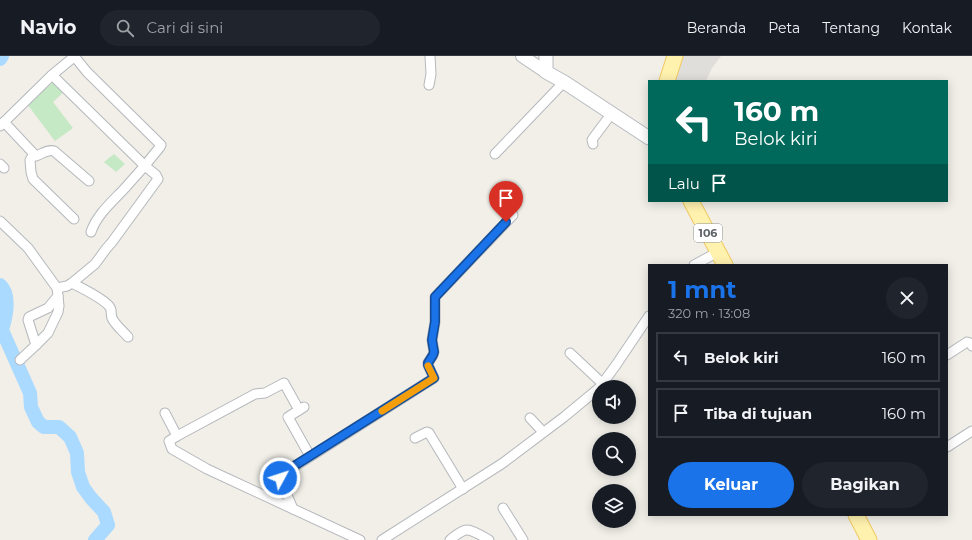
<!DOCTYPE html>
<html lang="id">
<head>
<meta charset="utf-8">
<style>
  body { margin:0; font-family:Montserrat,sans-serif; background:#20242c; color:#f1f3f6; height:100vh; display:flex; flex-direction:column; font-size:15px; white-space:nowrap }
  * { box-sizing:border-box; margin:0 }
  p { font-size:13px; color:#9ea1a6 }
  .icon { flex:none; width:22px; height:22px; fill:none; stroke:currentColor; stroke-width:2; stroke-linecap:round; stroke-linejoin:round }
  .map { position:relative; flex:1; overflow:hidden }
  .panel { position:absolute; left:648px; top:208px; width:300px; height:252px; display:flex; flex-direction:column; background:#171b24; border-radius:0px; box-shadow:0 2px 10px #0003 }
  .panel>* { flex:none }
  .hud { position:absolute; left:648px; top:24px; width:300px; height:122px; border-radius:0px; box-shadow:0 2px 10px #0003; background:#00695c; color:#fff; overflow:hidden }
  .buttons { position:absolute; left:592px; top:324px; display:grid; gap:8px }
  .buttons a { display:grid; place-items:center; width:44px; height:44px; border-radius:50%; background:#171b24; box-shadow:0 2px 10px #0003; font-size:20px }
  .pin { position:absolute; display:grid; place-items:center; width:34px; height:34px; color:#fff; margin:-41px -17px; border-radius:50% 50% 50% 0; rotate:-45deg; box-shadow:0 0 4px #0007 }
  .pin .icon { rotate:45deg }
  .me { position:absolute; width:44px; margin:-22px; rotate:50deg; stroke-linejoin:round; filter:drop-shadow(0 0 3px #0008) }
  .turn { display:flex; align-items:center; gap:14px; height:84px; padding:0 20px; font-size:18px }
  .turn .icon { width:52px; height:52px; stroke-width:2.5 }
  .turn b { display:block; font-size:28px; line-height:34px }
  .then { display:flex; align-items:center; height:38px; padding:0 20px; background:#0003; gap:8px; font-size:15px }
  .round { display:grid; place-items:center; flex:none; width:42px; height:42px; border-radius:21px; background:#20242c }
  .headline { display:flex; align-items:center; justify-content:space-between; height:68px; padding:0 20px }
  h1 { font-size:24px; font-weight:700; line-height:30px; color:#1a73e8 }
  .cta { display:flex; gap:8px; margin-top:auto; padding:8px 20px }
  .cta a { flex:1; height:46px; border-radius:24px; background:#1a73e8; color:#fff; font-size:16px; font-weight:700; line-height:46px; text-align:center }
  .cta a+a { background:#20242c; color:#f1f3f6 }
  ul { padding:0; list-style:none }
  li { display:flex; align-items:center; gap:12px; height:50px; margin:0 8px 6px; padding:0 12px; border:2px solid #363941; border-radius:0px }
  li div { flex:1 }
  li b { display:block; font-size:15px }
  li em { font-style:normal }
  header { display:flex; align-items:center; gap:24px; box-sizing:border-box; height:56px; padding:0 20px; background:#171b24; border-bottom:1px solid #363941 }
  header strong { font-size:19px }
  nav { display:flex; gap:22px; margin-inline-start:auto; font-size:14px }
  .search { width:280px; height:36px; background:#20242c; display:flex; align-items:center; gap:10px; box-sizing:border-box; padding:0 14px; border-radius:22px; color:#9ea1a6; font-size:15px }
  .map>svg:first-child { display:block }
</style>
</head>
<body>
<header>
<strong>Navio</strong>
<div class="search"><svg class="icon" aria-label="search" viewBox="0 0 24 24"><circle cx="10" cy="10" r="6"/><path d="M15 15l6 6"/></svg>Cari di sini</div>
<nav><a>Beranda</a><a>Peta</a><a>Tentang</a><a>Kontak</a></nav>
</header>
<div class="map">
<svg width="972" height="484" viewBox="0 0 972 484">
  <rect width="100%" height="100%" fill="#f1efe8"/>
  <path fill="#e0deda" d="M680 0H721L712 12 706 25H675Z"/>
  <g fill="#c5e8c5">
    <path d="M55 25 67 33 53 46 73 72 55 85 27 48Z"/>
    <path d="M114 98 125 108 116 116 104 106Z"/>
  </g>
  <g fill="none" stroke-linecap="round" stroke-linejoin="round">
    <g stroke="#aadaff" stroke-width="14">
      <path d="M0 3 2 0"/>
      <path d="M0 229C11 239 6 261 2 274L30 337 31 351 38 366 44 371H59L70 381 77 397 78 416 83 431 91 442 104 456 108 469 95 484"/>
    </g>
    <g stroke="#b5b8bc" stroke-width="11">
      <g id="minor">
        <path d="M74 0 87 16 161 89 160 91C149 105 137 119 125 132 113 145 97 158 91 176"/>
        <path d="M52 19 145 110 156 119 158 123 112 186 106 193 95 208 72 227 67 230 57 232"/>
        <path d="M429 29 431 18 430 0"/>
        <path d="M4 66 34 98 36 100C42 98 48 93 54 95L89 125"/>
        <path d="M0 70 52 19 75 0"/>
        <path d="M593 88 592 84 594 81 612 57"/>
        <path d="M34 98 30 104 31 116 33 123 74 163"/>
        <path d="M495 98 564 26"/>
        <path d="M0 108 4 112"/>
        <path d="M0 165 28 192 57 232 58 240 48 252 29 261 28 264 36 289 20 304"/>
        <path d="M694 209 718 196"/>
        <path d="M72 227C83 233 101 241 109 250 113 255 110 257 112 262 115 269 123 275 128 281"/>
        <path d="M36 289 48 277 58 256 59 250 58 240"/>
        <path d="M570 297 603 328"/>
        <path d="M947 299 967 286 970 287 972 290"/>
        <path d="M600 331 616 309 649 260"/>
        <path d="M304 351 288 361 310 400"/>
        <path d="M165 357 177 380 255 338 265 337 284 327 299 354"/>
        <path d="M530 362 543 376"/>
        <path d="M177 380 169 385 172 393 207 413 360 484"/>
        <path d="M415 382 427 376 429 377 463 433"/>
        <path d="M947 391 972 375"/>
        <path d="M503 452 523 484"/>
        <path d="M293 453 287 439 288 435 280 422 281 419 434 322 428 309V307L433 299 434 296 432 284 435 266V241L513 159"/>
        <path d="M382 484 503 407 564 361 599 332"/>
        <path d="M450 484C454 481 461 474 467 474 473 474 484 481 489 484"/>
      </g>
    </g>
    <g stroke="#b5b8bc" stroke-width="14">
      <path id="tertiary" d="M522 0 546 16"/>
    </g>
    <g stroke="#b6babf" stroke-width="15">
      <path id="secondary" d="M546 0V16L564 26 649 82"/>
    </g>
    <g stroke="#f2c960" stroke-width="17">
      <g id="primary">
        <path d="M667 25 675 0"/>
        <path d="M691 145 725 209"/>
        <path d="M856 459 869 484"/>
      </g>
    </g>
    <use href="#minor" stroke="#fff" stroke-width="9"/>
    <use href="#tertiary" stroke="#fff" stroke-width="12"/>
    <use href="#secondary" stroke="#fff" stroke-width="13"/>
    <use href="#primary" stroke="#fff2af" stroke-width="15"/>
  </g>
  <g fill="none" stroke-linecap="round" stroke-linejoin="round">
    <g stroke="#114b97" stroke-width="10">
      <path id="route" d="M280 422V421L283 417 434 322 428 309V307L433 299 434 296 432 284 435 266V241L506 166"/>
    </g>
    <use href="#route" stroke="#1a73e8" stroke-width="7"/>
    <path stroke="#f59e0b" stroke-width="7" d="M382 355 434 322 428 310"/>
  </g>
  <g text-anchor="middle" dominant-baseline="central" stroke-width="3.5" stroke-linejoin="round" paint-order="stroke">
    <rect fill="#fff" stroke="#8f9295" stroke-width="1" x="694" y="168" width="28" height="18" rx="3"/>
    <g font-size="11" font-weight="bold" fill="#5f6368">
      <text x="708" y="177">106</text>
    </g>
  </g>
</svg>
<div class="buttons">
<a><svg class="icon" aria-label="sound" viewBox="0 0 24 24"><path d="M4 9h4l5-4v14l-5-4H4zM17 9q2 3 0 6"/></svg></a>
<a><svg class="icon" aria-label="search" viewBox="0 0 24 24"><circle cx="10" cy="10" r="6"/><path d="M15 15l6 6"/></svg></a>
<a><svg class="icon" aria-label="layers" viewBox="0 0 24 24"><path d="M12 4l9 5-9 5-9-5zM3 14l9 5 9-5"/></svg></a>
</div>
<div class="pin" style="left:506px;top:166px;background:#d93025"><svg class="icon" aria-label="arrive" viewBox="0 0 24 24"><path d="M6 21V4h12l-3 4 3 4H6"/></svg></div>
<svg class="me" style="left:280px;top:422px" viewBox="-20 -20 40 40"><circle r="17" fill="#1a73e8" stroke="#fff" stroke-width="3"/><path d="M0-11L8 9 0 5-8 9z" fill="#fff"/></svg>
<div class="hud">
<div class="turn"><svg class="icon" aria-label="left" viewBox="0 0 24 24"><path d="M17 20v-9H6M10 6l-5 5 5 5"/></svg><div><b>160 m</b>Belok kiri</div></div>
<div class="then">Lalu<svg class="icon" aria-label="arrive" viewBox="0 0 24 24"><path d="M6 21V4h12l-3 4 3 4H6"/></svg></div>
</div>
<section class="panel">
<div class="headline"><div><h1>1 mnt</h1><p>320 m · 13:08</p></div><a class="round"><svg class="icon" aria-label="close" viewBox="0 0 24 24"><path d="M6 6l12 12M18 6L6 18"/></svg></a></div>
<ul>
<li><svg class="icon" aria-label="left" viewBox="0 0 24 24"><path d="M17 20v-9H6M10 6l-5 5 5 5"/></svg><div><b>Belok kiri</b></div><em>160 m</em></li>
<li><svg class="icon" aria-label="arrive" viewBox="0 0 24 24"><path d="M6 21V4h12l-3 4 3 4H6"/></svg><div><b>Tiba di tujuan</b></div><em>160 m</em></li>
</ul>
<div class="cta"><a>Keluar</a><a>Bagikan</a></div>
</section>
</div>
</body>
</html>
